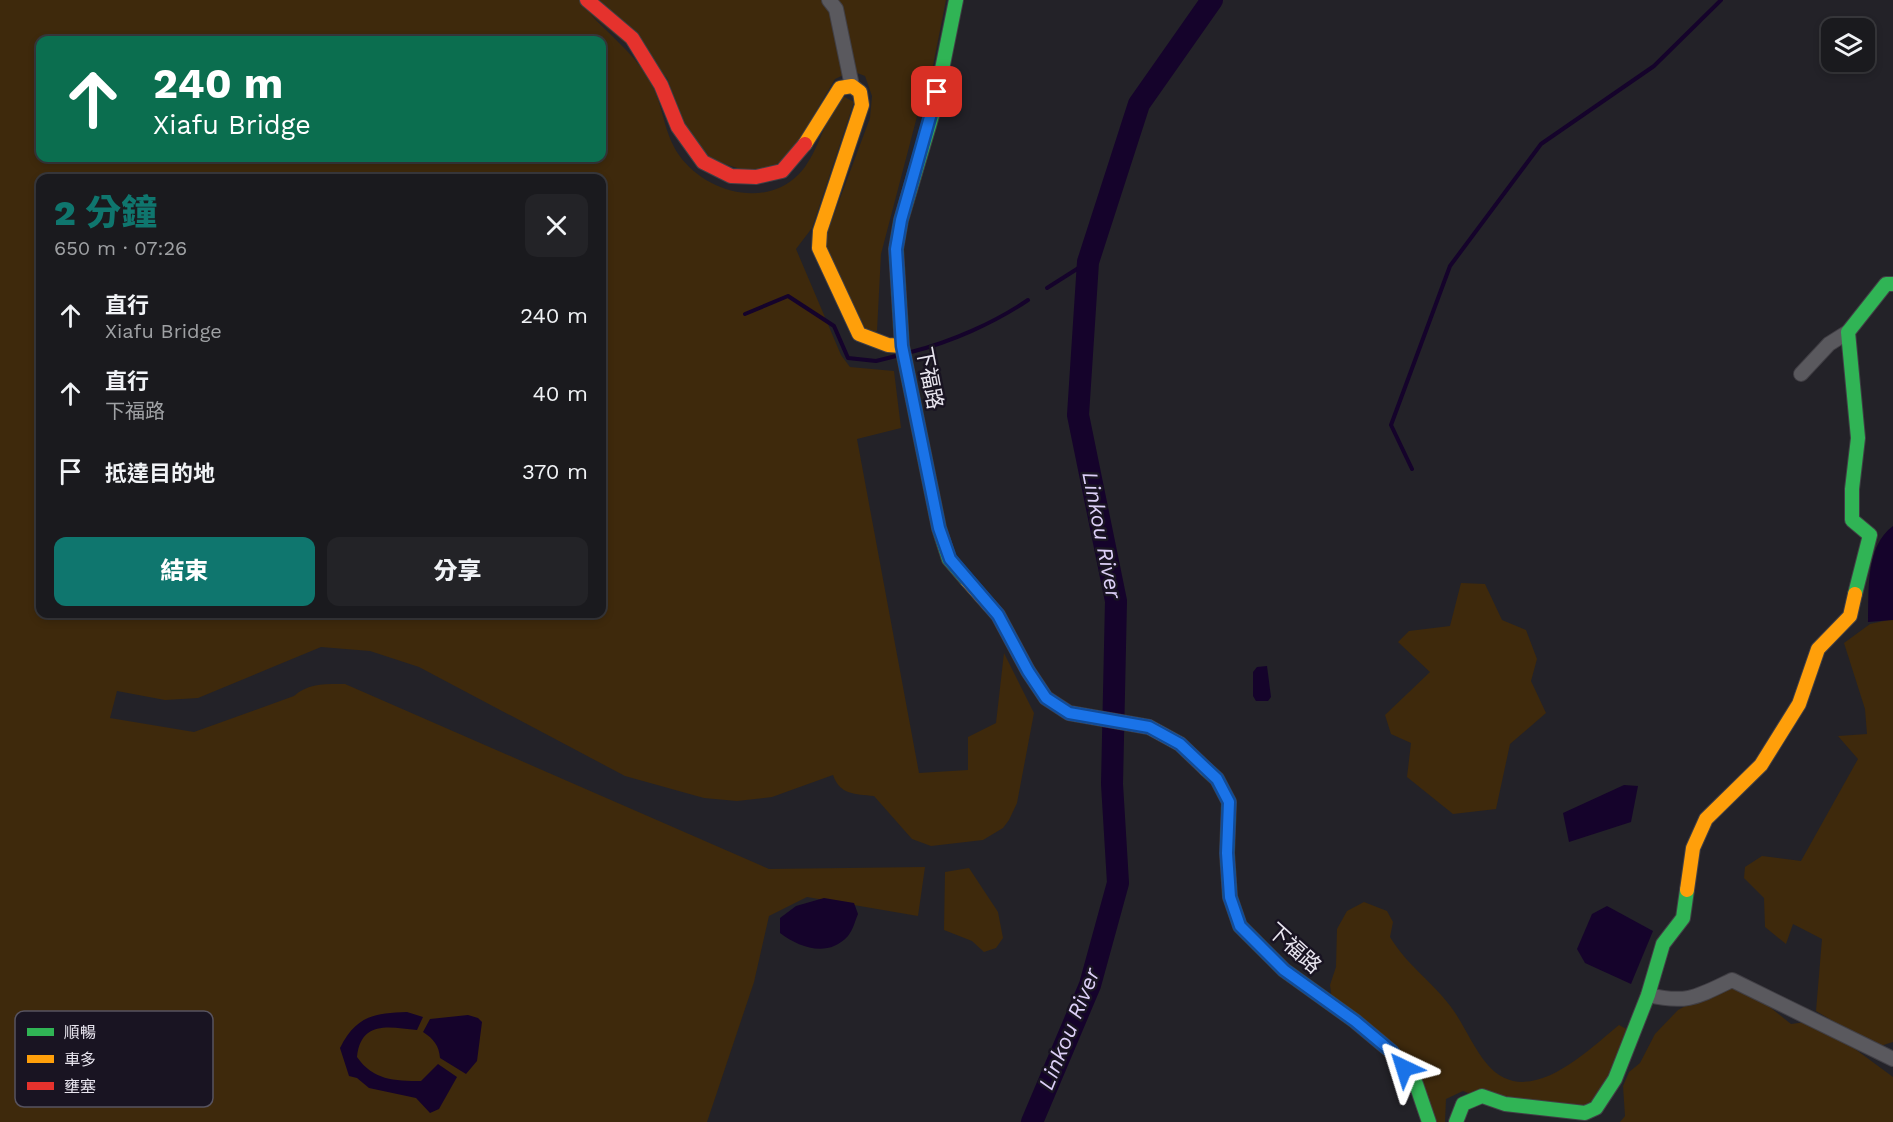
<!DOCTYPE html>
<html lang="zh-TW">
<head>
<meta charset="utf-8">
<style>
  body { margin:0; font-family:"Work Sans","Noto Sans TC",sans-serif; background:#232327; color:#f1f3f6; height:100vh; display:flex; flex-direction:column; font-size:22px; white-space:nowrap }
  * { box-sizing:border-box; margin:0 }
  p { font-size:20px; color:#9fa1a4 }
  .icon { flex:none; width:33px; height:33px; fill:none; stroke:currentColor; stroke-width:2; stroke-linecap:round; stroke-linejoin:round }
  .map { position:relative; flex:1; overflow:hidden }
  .details { position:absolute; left:36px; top:174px; width:570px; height:444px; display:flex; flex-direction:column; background:#1a1a1e; border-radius:12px; box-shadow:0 3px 9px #0003,0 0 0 2px #38383c }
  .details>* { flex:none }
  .hud { position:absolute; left:36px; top:36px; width:570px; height:126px; border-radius:12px; box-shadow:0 3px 9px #0003,0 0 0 2px #38383c; background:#0b6e4f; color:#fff; overflow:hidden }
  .fabs { position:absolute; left:1821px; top:18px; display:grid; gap:12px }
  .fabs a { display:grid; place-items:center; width:54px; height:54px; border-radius:12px; background:#1a1a1e; box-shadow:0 3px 9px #0003,0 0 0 2px #38383c; font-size:30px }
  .pin { position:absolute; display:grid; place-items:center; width:51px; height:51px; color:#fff; margin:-26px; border-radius:12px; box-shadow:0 3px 9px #0006 }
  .me { position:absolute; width:66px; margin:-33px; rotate:319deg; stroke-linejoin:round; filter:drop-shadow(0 0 4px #0008) }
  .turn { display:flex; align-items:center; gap:21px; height:126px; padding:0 18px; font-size:27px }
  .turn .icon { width:78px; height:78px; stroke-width:2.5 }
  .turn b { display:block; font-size:42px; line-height:51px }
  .round { display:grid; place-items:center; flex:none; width:63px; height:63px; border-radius:12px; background:#232327 }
  .summary { display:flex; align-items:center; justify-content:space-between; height:102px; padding:0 18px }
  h1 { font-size:36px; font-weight:800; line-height:45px; color:#0f766e }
  .button { display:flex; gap:12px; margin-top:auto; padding:12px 18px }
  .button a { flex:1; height:69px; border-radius:12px; background:#0f766e; color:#fff; font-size:24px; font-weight:800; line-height:69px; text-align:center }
  .button a+a { background:#232327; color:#f1f3f6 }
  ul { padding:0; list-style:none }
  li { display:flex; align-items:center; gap:18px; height:78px; padding:0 18px }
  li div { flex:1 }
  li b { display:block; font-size:22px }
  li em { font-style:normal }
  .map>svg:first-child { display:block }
</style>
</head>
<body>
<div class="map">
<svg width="1893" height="1122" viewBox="0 0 1893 1122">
  <rect width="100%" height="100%" fill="#232228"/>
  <g fill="#3e290c" fill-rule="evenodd">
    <path d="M0 0H946L928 91 920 105 881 254 877 331 870 338 823 244 870 118 872 96 865 76 852 71 835 79 792 152 777 164 750 172 712 160 686 128 667 78 590 14C607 32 632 53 646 74 663 98 662 131 679 155 704 191 764 210 799 174 815 158 826 122 836 100L843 96 854 102 812 228 796 249 841 355 850 367 894 371 901 428 857 439 919 773 968 770V737L996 723 1004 653 1034 713 1017 803 1009 820 1003 828 983 840 931 846 912 839 874 796C855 794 840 795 833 775L772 797 737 801 704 798 625 776 419 667 370 651 321 647 198 698 165 700 117 691 110 718 194 732 294 696C308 683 326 684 345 684L769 869 925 867 918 916 807 897 769 916 754 982 707 1122H0ZM40 40H602V158H40ZM40 178H602V614H40Z"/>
    <path d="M1461 583 1485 584 1502 620 1526 630 1537 659 1531 681 1546 713 1510 744 1496 809 1453 814 1407 777 1411 743 1391 734 1385 715 1430 672 1398 642 1409 631 1450 626Z"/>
    <path d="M1893 619V1042L1877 1047 1816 1011 1822 939 1793 924 1786 944 1765 927 1764 898 1744 878 1745 867 1762 856 1801 861 1858 759 1838 736 1867 734 1865 709 1844 643 1870 624Z"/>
    <path d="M969 868 998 912 1003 938 996 948 984 952 972 941 944 930 945 872Z"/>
    <path d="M1364 902 1387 911 1393 922 1390 937C1407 965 1428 978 1447 1002 1463 1021 1471 1045 1487 1064 1527 1112 1587 1051 1619 1025L1632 1032 1600 1107H1503L1463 1091 1446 1099 1445 1122H1435L1430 1106 1332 1000 1330 985 1336 967 1337 929 1347 911Z"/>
    <path d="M1735 987 1751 992 1791 1024 1806 1022 1855 1049 1893 1077V1122H1620L1625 1116 1623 1086 1629 1072 1640 1063 1655 1034 1678 1010 1719 988Z"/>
  </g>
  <g fill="#15032b">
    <path d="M1893 526V620L1868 622C1869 592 1865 546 1893 526Z"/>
    <path d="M1267 666 1271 697 1268 701H1256L1253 696V672L1257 667Z"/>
    <path d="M1624 785 1638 786 1631 822 1569 842 1563 813Z"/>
    <path d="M824 898 854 903 858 914C855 921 853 930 848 936 828 958 800 948 780 933V918L796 906Z"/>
    <path d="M1607 906 1653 931 1631 984 1585 963 1577 949 1592 914Z"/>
    <path d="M407 1012 423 1017 417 1030C389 1027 361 1020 357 1057 373 1080 394 1081 421 1081L438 1064 457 1077 439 1109 430 1113 416 1098 369 1088 357 1078 349 1076 340 1048C356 1016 374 1013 407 1012Z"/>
    <path d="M468 1015 478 1018 482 1022 477 1061 466 1074 440 1058C439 1046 434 1039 423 1032L430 1019Z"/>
  </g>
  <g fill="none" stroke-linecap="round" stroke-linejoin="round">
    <g stroke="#15032b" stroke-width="4">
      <path d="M1047 288 1088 262"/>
      <path d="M745 314 788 296 834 326 848 358 876 361 896 356"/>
      <path d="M911 352C951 342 994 323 1028 300"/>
      <path d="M1412 469 1391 425 1450 266 1541 144 1654 66 1721 0"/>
    </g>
    <path stroke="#15032b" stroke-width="22" d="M1032 1122 1090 985 1118 883 1112 784 1116 601 1078 415 1088 262 1139 104 1212 0"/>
    <g stroke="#413f45" stroke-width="16">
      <g id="street">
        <path d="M829 0 836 9 852 86"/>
        <path d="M1801 374 1829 344 1848 332"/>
        <path d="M1648 995C1687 1004 1697 997 1732 980L1893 1059"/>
      </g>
    </g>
    <g stroke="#413f45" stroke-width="16">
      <g id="fast">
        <path d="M956 0 934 109 901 220 896 249 902 346 939 528 949 559 967 580"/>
        <path d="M1855 594 1870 535 1852 520V489L1858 438 1848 332 1886 284H1893"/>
        <path d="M1206 769 1217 779 1229 802 1227 853 1230 897 1240 926 1284 970 1355 1021 1392 1052 1416 1084 1429 1122"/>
        <path d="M1456 1122 1463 1104 1482 1096 1505 1104 1585 1113 1596 1108 1615 1079 1648 995 1663 944 1683 918 1687 890"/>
      </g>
    </g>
    <g stroke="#413f45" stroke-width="16">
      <g id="slow">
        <path d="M805 144 840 88 852 86 860 92 862 105 820 231 819 248 859 334 888 345 902 346"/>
        <path d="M967 580 998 615 1028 671 1046 698 1069 713 1149 727 1180 744 1206 769"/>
        <path d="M1687 890 1693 848 1706 819 1761 765 1799 704 1818 649 1850 616 1855 594"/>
      </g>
    </g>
    <g stroke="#413f45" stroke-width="16">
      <path id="jam" d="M587 0 632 38 661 85 678 127 703 162 731 176 756 177 782 171 805 144"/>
    </g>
    <use href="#street" stroke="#5a595e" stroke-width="14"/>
    <use href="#fast" stroke="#30b455" stroke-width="14"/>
    <use href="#slow" stroke="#ff9f0a" stroke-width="14"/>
    <use href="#jam" stroke="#e5322d" stroke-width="14"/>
  </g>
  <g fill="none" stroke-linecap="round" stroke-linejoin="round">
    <g stroke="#114b97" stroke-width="15">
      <path id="route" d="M937 92 901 220 896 249 902 346 939 528 950 559 998 615 1028 671 1046 698 1069 713 1149 727 1180 744 1217 779 1229 802 1227 853 1230 897 1240 926 1284 970 1355 1021 1392 1052 1404 1068"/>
    </g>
    <use href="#route" stroke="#1a73e8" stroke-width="10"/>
  </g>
  <g text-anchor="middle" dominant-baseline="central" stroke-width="5" stroke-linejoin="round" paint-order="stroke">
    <g font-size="21" fill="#e8e5ef" stroke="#191422">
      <text transform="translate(930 378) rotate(79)">下福路</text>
      <text transform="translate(1295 948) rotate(42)">下福路</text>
    </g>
    <g font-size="22" font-style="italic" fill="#dccff7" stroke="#191422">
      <text transform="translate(1102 535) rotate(79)">Linkou River</text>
      <text transform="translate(1069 1029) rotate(-68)">Linkou River</text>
    </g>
  </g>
  <rect x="15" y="1011" width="198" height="96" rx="9" fill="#191422" stroke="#575360" stroke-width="1.5"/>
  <rect x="27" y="1028" width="27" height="8" fill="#30b455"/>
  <rect x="27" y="1055" width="27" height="8" fill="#ff9f0a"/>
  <rect x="27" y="1082" width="27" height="8" fill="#e5322d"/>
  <g font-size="16" fill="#e8e5ef">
    <text x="64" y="1038">順暢</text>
    <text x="64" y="1065">車多</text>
    <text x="64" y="1092">壅塞</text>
  </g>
</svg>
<div class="fabs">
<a><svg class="icon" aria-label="layers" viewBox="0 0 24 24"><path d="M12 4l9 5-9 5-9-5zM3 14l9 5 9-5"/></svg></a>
</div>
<div class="pin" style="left:937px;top:92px;background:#d93025"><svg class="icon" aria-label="arrive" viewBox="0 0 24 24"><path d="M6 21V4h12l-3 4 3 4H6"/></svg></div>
<svg class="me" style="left:1404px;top:1068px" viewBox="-20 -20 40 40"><path d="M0-17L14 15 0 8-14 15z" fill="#1a73e8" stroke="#fff" stroke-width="4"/></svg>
<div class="hud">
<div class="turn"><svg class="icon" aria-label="ahead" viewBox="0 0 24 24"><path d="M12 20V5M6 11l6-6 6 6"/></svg><div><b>240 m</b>Xiafu Bridge</div></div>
</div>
<section class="details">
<div class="summary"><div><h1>2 分鐘</h1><p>650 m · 07:26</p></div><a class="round"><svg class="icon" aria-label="close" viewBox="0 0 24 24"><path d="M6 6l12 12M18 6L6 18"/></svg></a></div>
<ul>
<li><svg class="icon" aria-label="ahead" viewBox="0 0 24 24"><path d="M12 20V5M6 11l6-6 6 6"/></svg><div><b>直行</b><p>Xiafu Bridge</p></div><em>240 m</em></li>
<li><svg class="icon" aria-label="ahead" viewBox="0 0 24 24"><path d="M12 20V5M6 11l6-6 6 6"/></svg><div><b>直行</b><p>下福路</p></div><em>40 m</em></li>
<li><svg class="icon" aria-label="arrive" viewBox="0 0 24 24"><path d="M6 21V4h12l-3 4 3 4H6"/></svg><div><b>抵達目的地</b></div><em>370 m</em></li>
</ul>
<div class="button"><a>結束</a><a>分享</a></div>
</section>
</div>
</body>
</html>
